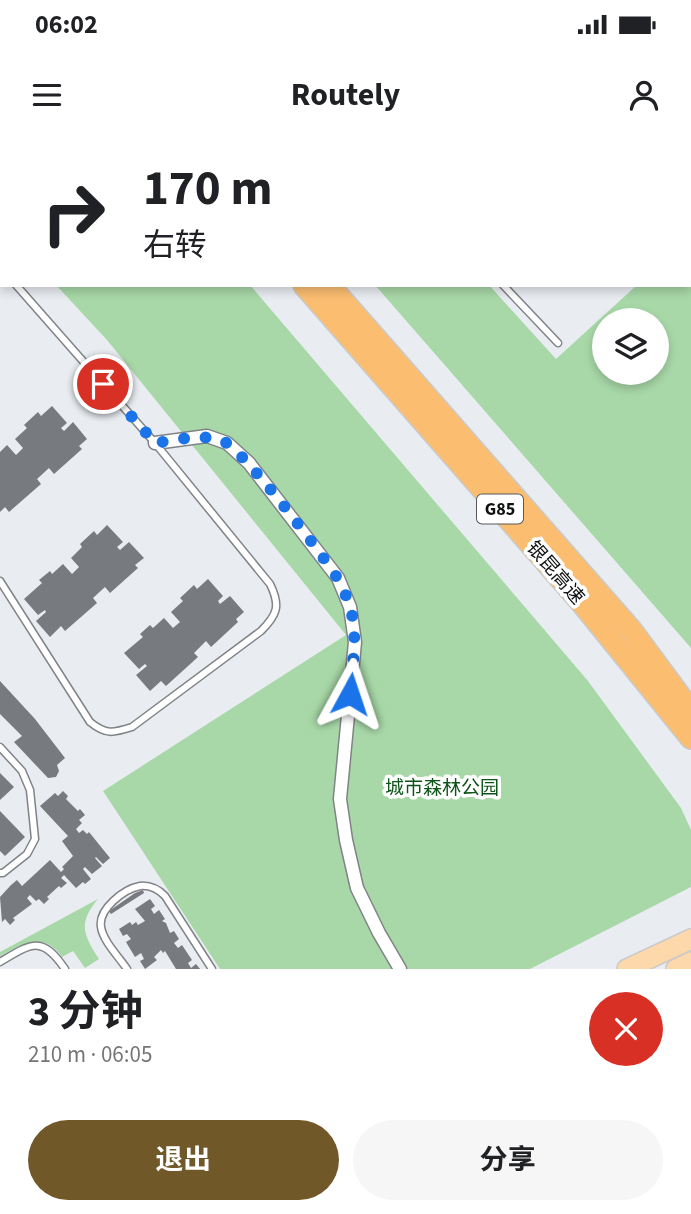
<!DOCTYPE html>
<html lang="zh">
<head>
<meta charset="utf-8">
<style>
  body { margin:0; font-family:"Source Sans 3","Noto Sans SC",sans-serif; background:#f6f6f6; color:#202124; height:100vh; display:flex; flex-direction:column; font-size:26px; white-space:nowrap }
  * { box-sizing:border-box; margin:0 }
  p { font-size:23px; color:#757577 }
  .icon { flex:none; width:38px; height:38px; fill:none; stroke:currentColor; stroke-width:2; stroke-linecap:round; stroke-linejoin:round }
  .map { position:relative; height:829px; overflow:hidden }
  .drawer { display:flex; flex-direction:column; background:#fff; flex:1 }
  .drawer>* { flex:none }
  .hud { position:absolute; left:0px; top:0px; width:691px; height:147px; box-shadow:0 4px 10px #0003; background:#fff; color:#202124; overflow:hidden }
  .fabs { position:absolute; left:592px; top:168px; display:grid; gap:14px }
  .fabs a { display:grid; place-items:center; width:77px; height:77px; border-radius:50%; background:#fff; box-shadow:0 4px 10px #0003; font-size:35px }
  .pin { position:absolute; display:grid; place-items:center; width:60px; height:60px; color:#fff; margin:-30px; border:4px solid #fff; border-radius:50%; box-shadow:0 2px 7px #0007 }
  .me { position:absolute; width:77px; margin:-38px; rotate:5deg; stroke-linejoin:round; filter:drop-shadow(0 0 5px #0008) }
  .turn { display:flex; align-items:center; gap:24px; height:147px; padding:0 28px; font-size:32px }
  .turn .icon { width:91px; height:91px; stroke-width:2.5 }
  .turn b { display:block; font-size:49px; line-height:60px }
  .round { display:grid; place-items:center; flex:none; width:74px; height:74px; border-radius:37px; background:#f6f6f6 }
  .summary { display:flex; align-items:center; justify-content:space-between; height:119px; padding:0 28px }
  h1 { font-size:42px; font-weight:700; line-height:52px }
  .cta { display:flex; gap:14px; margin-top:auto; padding:14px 28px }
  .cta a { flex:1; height:80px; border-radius:42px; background:#705829; color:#fff; font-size:28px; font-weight:700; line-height:80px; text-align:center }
  .cta a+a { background:#f6f6f6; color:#202124 }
  .status { display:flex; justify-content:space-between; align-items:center; height:49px; padding:0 35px; background:#fff; direction:ltr }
  .status svg { height:19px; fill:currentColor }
  header { display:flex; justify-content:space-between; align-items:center; height:91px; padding:0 28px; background:#fff; font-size:32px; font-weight:700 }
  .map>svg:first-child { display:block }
</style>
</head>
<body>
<div class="status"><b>06:02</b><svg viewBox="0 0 49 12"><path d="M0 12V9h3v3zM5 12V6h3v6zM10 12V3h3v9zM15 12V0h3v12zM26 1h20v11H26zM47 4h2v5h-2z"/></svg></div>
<header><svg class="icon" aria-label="menu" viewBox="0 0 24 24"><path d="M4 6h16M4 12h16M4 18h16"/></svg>Routely<svg class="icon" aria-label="person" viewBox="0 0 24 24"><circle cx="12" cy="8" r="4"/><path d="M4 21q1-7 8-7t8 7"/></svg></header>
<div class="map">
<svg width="691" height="829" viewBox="0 0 691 829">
  <rect width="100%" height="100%" fill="#e9edf2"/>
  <g fill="#a8d8a8" fill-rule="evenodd">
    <path d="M0 0H126L127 2H2V88Z"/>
    <path d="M249 0H357L359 2H250Z"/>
    <path d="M691 62V508L375 145H489L556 219 637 145H690ZM656 180V233H604V180Z"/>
    <path d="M56 145H250L588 541 681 668 691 690V747L530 829H220L103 651 346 495 107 200Z"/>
    <path d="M98 759C78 783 83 794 99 819L85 828 73 811 62 817C45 791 22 804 0 816V812Z"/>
  </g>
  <g fill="#777a7e">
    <path d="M52 266 67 283 61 288 64 291 73 282 87 299 79 306 82 309 54 334 49 328 37 339 41 344 9 372 5 367 0 372V312L7 305 16 315 23 308 15 299 27 288 24 285 38 272 41 276Z"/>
    <path d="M107 385 123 402 117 407 120 410 129 402 144 418 135 425 138 428 110 453 105 447 93 458 97 463 65 491 61 486 50 497 36 481 46 472 45 470 38 475 24 459 42 443 39 440 50 431 52 434 63 424 72 434 79 427 71 418 82 407 80 404 94 391 97 395Z"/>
    <path d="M208 439 223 456 218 461 220 464 230 456 244 472 236 479 238 482 211 507 206 501 194 513 198 517 166 546 161 541 150 551 136 535 147 526 145 524 139 529 124 513 143 497 140 494 150 485 153 488 164 478 173 488 180 482 171 472 183 461 180 458 194 445 197 449Z"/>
    <path d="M0 541 35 579 65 618 57 625 59 631 56 637 48 638 14 602 22 596 0 574Z"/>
    <path d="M0 633 14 647 0 660Z"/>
    <path d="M63 651 68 656 66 659 78 671 80 669 85 675 79 680 82 683 76 689 79 693 83 690 87 694 89 692 110 718 103 724 96 717 95 718 102 726 92 734 85 727 83 729 91 739 85 744 83 742 76 748 64 735 61 738 67 743 61 748 59 746 47 757 49 759 44 764 39 759 36 761 30 755 27 758 32 764 13 778 15 780 10 785 5 779 2 782 0 757 11 745 17 740 22 746 50 720 61 732 64 729 62 727 73 716 62 701 68 696 40 666 55 653 58 656Z"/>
    <path d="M0 671 25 697 5 716 0 711Z"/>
    <path d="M143 750 144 753 111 774 109 771 135 753Z"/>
    <path d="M150 759 155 766 151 769 154 774 159 770 165 779 162 781 166 783 170 793 174 791 179 799 174 803 178 808 182 805 192 820 188 823 191 828 196 824 200 829H176L165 811 163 813 161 810 154 817 157 820 145 829 140 821 144 819 141 813 135 817 126 802 131 799 127 794 123 796 119 789 130 782 132 785 136 782 138 785 145 781 135 769Z"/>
  </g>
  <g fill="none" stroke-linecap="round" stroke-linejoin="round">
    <g stroke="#808387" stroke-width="9">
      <g id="lane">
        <path d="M381 0V2"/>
        <path d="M517 0 518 2"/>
        <path d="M616 2 617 0"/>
        <path d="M0 128 2 130"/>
        <path d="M503 145 558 203"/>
        <path d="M0 441 90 582C106 595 113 593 132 587L261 491C277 475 281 466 270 444L155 303 16 145"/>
        <path d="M0 607 22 631 30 650 35 699 27 714 3 733H0"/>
        <path d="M0 822C32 803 42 795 65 829"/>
        <path d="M127 829C119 817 103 801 101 787 98 769 124 749 140 746 150 745 158 749 165 756L212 829"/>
      </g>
    </g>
    <g stroke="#808387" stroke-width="15">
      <path id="street" d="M155 303 207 296 227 303 249 323 338 438 350 467 355 502 340 659 346 700 357 748 379 793 400 829"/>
    </g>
    <g stroke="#cacacb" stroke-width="22">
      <g id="primary">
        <path d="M627 829 691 799"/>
        <path d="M676 829 691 822"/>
      </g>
    </g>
    <g stroke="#cacacb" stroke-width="24">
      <g id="highway">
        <path d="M176 0 178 2"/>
        <path d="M203 0 205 2"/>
        <path d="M304 145 581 462 691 598"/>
        <path d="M329 145 632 491 691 571"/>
      </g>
    </g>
    <use href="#lane" stroke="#fff" stroke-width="6"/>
    <use href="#street" stroke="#fff" stroke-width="12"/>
    <use href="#primary" stroke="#fdd8aa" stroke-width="19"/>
    <use href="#highway" stroke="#fbbe71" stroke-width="21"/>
  </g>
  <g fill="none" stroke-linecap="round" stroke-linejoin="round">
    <path stroke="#1a73e8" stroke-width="12" stroke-dasharray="0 21.6" d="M103 244 155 303C178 300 201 293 223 301 243 309 321 413 336 436 341 444 346 455 349 464 359 492 352 526 350 554"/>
  </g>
  <g text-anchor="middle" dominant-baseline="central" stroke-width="7" stroke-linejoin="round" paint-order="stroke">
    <rect fill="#fff" stroke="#575858" stroke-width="2" x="477" y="354.5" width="46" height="29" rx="5"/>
    <g font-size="18" font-weight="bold" fill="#0f1011">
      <text x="500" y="369">G85</text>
    </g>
    <g font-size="19" fill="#0f1011" stroke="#fff">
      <text transform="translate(555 433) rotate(49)">银昆高速</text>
    </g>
    <g font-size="19" fill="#0c5417" stroke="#fff">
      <text x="442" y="648">城市森林公园</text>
    </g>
  </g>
</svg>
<div class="fabs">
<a><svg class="icon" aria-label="layers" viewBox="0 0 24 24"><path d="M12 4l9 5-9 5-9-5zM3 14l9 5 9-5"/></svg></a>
</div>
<div class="pin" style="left:103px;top:244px;background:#d93025"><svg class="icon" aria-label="arrive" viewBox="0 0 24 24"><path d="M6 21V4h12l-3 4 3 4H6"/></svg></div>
<svg class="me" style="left:350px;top:554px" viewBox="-20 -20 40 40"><path d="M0-17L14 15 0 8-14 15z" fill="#1a73e8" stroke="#fff" stroke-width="4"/></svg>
<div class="hud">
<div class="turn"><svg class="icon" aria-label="right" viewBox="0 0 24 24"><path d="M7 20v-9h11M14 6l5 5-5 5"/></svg><div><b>170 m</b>右转</div></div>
</div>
</div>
<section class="drawer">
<div class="summary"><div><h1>3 分钟</h1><p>210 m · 06:05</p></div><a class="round" style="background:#d93025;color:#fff"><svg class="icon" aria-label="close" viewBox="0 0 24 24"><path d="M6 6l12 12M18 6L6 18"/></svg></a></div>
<div class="cta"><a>退出</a><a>分享</a></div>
</section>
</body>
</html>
